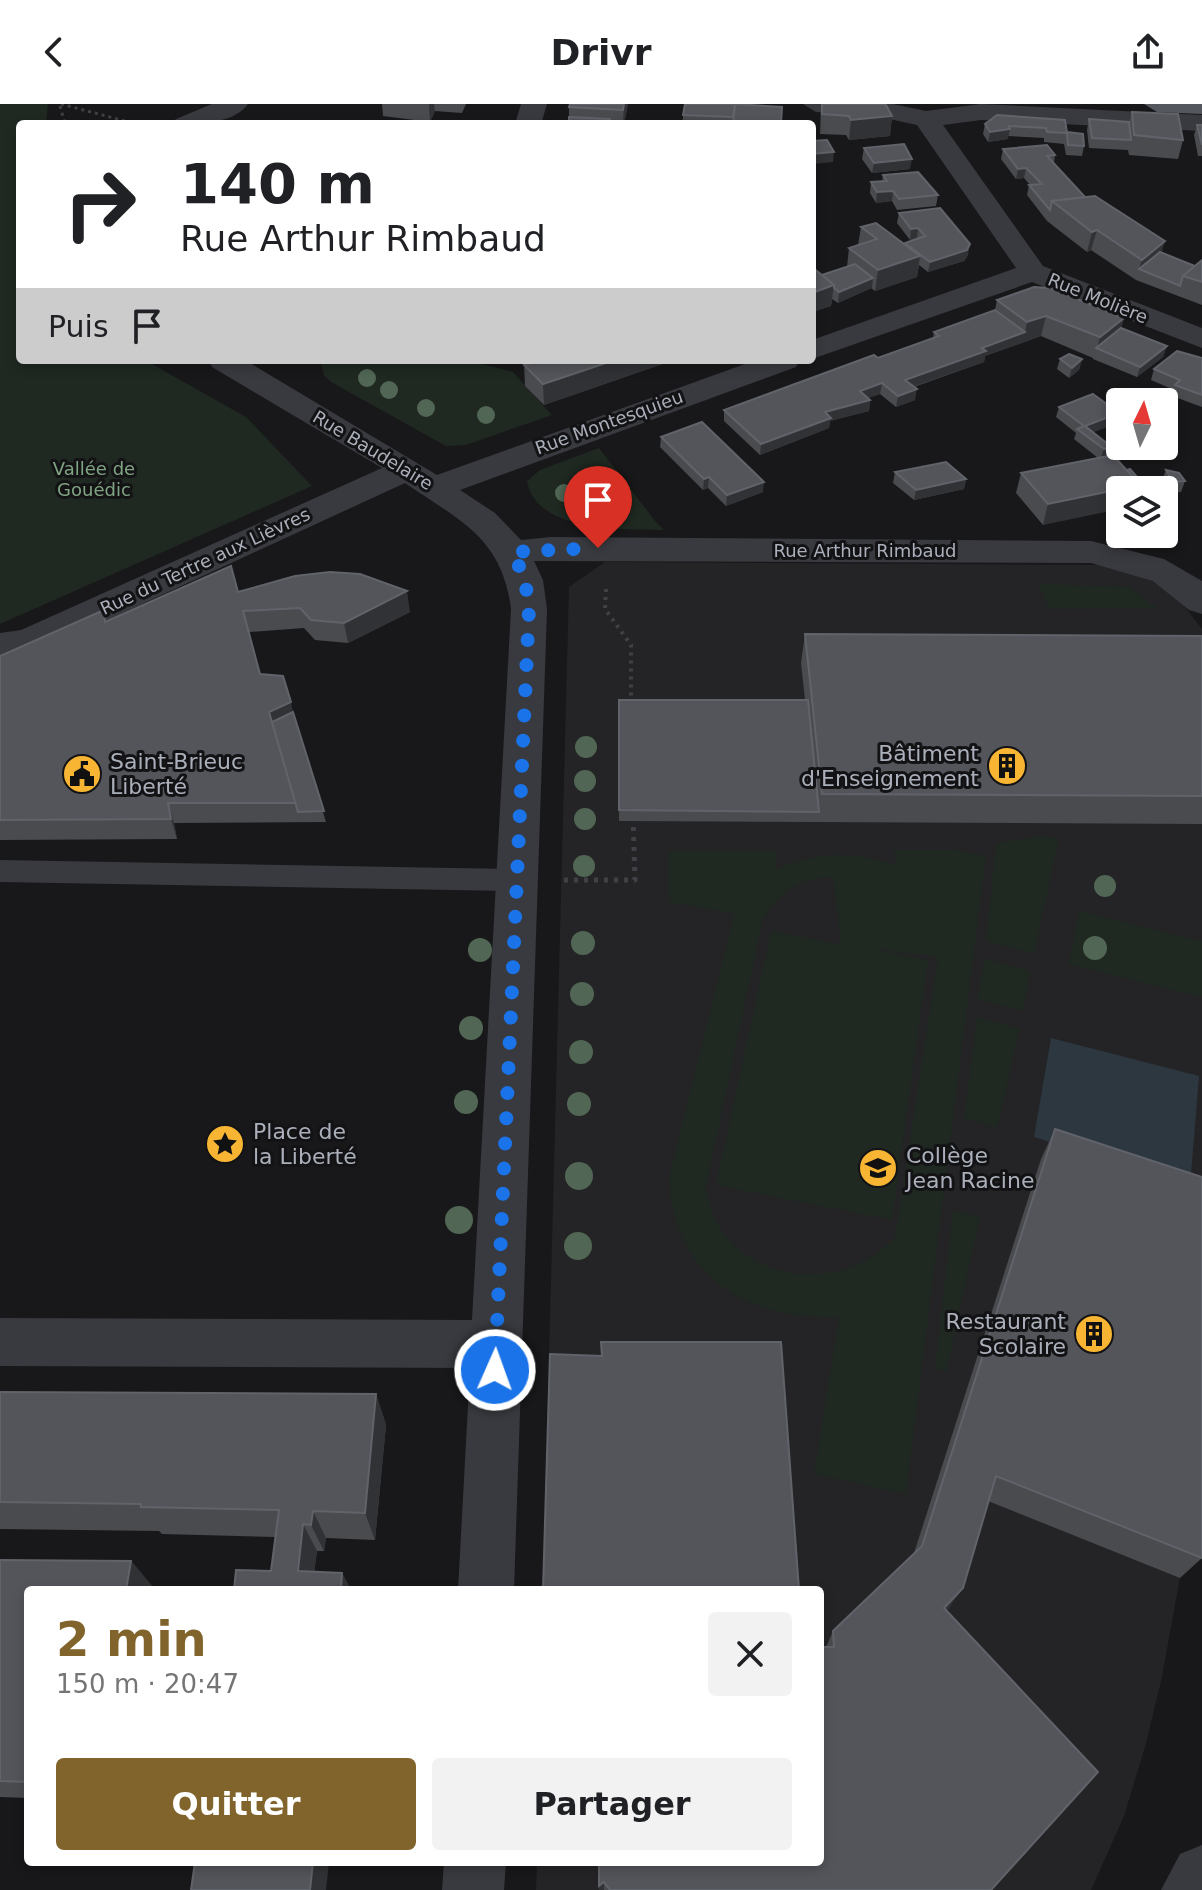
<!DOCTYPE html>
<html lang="fr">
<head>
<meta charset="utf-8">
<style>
  body { margin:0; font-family:"DejaVu Sans",sans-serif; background:#f2f2f2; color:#202124; height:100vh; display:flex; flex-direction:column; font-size:30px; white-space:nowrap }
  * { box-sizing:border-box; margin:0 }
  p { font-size:26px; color:#757577 }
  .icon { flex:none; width:44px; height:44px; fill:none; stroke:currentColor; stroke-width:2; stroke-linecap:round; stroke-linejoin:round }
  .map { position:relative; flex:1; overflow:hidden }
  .sheet { position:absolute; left:24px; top:1482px; width:800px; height:280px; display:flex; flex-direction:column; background:#fff; border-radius:8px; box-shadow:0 4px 12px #0003 }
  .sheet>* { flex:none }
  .banner { position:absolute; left:16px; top:16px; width:800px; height:244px; border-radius:8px; box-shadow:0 4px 12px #0003; background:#fff; color:#202124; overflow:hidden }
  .needle { width:52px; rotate:5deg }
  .buttons { position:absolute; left:1106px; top:284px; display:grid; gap:16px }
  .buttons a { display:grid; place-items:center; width:72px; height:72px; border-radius:8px; background:#fff; box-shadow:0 4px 12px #0003; font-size:40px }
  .pin { position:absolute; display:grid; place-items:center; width:68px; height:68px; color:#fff; margin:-82px -34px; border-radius:50% 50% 50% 0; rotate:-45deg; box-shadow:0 0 8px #0007 }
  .pin .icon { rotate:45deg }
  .me { position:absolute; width:88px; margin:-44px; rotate:2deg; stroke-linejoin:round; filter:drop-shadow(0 0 6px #0008) }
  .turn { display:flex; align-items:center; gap:28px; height:168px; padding:0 32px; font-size:36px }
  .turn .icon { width:104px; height:104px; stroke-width:2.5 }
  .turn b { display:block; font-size:56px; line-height:68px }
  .then { display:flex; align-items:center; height:76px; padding:0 32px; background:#0003; gap:16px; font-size:30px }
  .round { display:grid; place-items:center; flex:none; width:84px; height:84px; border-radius:8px; background:#f2f2f2 }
  .summary { display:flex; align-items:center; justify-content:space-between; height:136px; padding:0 32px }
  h1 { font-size:48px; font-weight:600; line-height:60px; color:#81642b }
  .button { display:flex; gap:16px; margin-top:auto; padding:16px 32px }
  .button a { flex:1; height:92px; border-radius:8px; background:#81642b; color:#fff; font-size:32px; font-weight:600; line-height:92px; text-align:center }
  .button a+a { background:#f2f2f2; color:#202124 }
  header { display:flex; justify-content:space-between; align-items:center; height:104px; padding:0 32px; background:#fff; font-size:36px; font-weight:600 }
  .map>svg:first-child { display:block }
</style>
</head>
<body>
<header><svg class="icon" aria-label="back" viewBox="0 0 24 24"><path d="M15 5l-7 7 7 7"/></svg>Drivr<svg class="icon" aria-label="share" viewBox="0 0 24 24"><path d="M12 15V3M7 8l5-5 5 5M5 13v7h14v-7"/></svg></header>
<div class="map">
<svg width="1202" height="1786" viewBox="0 0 1202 1786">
  <rect width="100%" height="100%" fill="#18181a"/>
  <path fill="#242427" d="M605 458 1109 461 1161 480 1178 494 1202 525V1351L1162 1573 1145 1643 1124 1712 1091 1786H536L537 1758H820V1486H543L569 483Z"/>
  <g fill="#1f2821" fill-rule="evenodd">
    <path d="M0 0H48L46 20H20V256H145L246 313 312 382 0 520Z"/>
    <path d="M320 256H467L513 268 552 311 466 341 446 342 331 278 324 271Z"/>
    <path d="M599 344 656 418 664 426C624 425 536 429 527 377L540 366Z"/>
    <path d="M1039 480 1130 483 1157 504 1049 505Z"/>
    <path d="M1036 732 1059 734 1034 850 986 837 996 740Z"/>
    <path d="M894 746H955L986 752 906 1390 814 1370 839 1213C748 1217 673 1172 669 1075L734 810 669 798V747H776V766C813 746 857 748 896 761ZM833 773 841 840 771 827 716 1081 892 1116 928 856 861 843 938 853 895 1133C837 1198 718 1176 706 1083L762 819C774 790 801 774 833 773Z"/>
    <path d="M1079 807 1202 837V893L1069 860Z"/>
    <path d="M984 854 1030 867 1023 907 978 896Z"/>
    <path d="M977 913 1020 925 997 1024 964 1014Z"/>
    <path d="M953 1106 980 1113 946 1268 935 1265Z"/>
  </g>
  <path fill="#2d373f" d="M1051 934 1199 972 1190 1082 1034 1033Z"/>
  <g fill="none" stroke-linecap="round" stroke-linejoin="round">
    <g stroke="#3f4146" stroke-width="3" stroke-dasharray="3 4" stroke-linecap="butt">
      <path d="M61 0 136 20"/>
      <path d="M60 2 65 20"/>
    </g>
    <path stroke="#3f4146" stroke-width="4" stroke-dasharray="3 5" stroke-linecap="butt" d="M606 485 605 505 631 541V602"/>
    <path stroke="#3f4146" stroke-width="5" stroke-dasharray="4 6" stroke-linecap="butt" d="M564 776H635L633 712"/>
    <path fill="#393a3f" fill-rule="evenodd" d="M0 756 515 765 525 768 529 776 525 784 515 787 0 778Z"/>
    <g fill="#393a3f" fill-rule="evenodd">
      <path d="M212 0H248C233 21 195 20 172 20L176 15Z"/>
      <path d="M521 0H547L541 20H515Z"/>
      <path d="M803 0H893L926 7 981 0 1202 11V27L981 16 943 21 1043 162 1202 224V244L1032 178 812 255V236L1016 164 917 21 871 11 816 8Z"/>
      <path d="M208 256H245L437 371 756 256H800L796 263 460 386 495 409 521 436 551 433 1091 437 1164 455 1202 477V510L1189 506 1153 477 1091 459 534 457 543 476 547 505 514 1486H458L470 1264 0 1262V1214L472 1216 511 505C502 433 460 417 405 379L40 547 0 553V529L21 526 382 364 212 263Z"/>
      <path d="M1202 1741V1786H1161L1180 1750Z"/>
      <path d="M444 1758H506L504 1786H442Z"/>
    </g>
    <path fill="#55575e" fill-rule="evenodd" d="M1144 0H1202V10L1157 8Z"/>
  </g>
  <g fill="#516654">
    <circle cx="367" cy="274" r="9"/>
    <circle cx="389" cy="286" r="9"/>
    <circle cx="426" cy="304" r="9"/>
    <circle cx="486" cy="311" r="9"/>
    <circle cx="564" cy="389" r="9"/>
    <circle cx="586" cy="643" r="11"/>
    <circle cx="585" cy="677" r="11"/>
    <circle cx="585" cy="715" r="11"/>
    <circle cx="584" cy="762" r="11"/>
    <circle cx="1105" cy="782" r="11"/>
    <circle cx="583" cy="839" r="12"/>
    <circle cx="1095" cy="844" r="12"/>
    <circle cx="480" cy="846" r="12"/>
    <circle cx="582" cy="890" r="12"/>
    <circle cx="471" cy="924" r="12"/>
    <circle cx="581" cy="948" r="12"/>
    <circle cx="466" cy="998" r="12"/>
    <circle cx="579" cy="1000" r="12"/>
    <circle cx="579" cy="1072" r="14"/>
    <circle cx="459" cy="1116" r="14"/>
    <circle cx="578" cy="1142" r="14"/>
  </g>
  <g fill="#494b4f">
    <path d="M382 0H466L462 9 435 7 430 18 383 12Z"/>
    <path d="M628 0 624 20H569V3Z"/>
    <path d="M685 0 781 20H682Z"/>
    <path d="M821 0H883L892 12 890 32 849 36 846 31 820 30Z"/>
    <path d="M1132 8 1183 36 1178 55 1129 51 1128 46 1089 44 1087 26 1089 15 1129 18Z"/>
    <path d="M997 11 1066 29 1084 42 1082 52 1066 51 1064 40 1044 38V34L1008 32V35L988 38 983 30 985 20Z"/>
    <path d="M1197 21H1202V52H1198L1194 31Z"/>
    <path d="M864 44 910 65 872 69 862 55Z"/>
    <path d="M1003 45 1055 51 1054 59 1085 93 1161 149 1195 162 1202 156V201L1136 176 1091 146 1087 148 1047 117 1027 91 1029 81H1030L1024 74 1016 75 1001 55Z"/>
    <path d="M883 71 938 91 936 102 897 106 892 97 876 99 870 89 871 78 882 77Z"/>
    <path d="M899 109 968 151 964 157 928 168 919 161 917 173 875 187 871 184 838 199 832 195 831 202 812 208V163L822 171 847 163 849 144 858 141 861 123 905 141V139L917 135 910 136 897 119Z"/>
    <path d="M997 196 1124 214 1121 224 1167 242 1163 253 1137 273 1093 255V254L1041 232 985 252 984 258 914 283 915 296 896 303 880 290 868 294 870 296 869 307 830 317 829 324 760 351 724 317V306L933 234 934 228 995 206Z"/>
    <path d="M1202 254V303L1172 292 1174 286 1151 276 1154 265Z"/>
    <path d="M1060 255H1082L1079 266 1069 274 1057 265Z"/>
    <path d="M526 256H674L544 301 525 282 524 261 527 260Z"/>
    <path d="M1059 303 1119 309 1115 320 1093 328 1113 344 1110 352 1144 381 1142 386H1120L1043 421 1016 389 1021 369 1098 354 1074 335 1076 329 1056 313Z"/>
    <path d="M661 333 763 388 726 402 708 384 703 386 660 343Z"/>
    <path d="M1132 342H1146L1144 349 1135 354 1129 350Z"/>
    <path d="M1166 366 1185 377 1181 388 1170 389 1162 376Z"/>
    <path d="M895 368 966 375 964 385 914 396 893 379Z"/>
    <path d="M238 488 410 508 348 539 315 536 304 524 249 528 260 570 293 608 326 718 174 719 177 735 0 736V552L107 518Z"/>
    <path d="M805 530 1202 532V720L619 717V596H805L801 559Z"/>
    <path d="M1055 1025 1202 1454 1180 1474 988 1397 949 1504 946 1507 991 1786H599V1758L826 1543 833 1527 914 1449 1041 1055Z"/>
    <path d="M0 1288 376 1290 386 1321 375 1436 326 1434 324 1447H317L314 1468 342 1469 351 1486H234L271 1467 276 1433 162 1430 159 1427 0 1425Z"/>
    <path d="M0 1456 131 1457 152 1482V1486H28V1694L0 1693Z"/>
  </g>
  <g fill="#313235">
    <path d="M429 0H434L435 7 430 18Z"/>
    <path d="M624 0H628L624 20H623Z"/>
    <path d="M892 12 890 32 849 36 851 16Z"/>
    <path d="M1010 25 1008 35 988 38 990 28Z"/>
    <path d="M834 48 833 58 812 60V50Z"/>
    <path d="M912 55 910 65 872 69 874 59Z"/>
    <path d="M1026 64 1024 74 1016 75 1018 65Z"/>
    <path d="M893 87 892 97 876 99 877 88Z"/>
    <path d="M918 124 917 135 910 136 911 125Z"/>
    <path d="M1097 126 1091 146 1087 148 1092 128Z"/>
    <path d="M1165 137 1159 157 1139 165 1142 156Z"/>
    <path d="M970 140 968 151 964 157 928 168 930 158Z"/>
    <path d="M920 152 917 173 875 187 878 166Z"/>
    <path d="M873 174 872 184 838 199 839 188Z"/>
    <path d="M834 181 831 202 812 208V189Z"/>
    <path d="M1046 212 1041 232 985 252 984 258 903 286 905 276 982 244 1025 228 1027 218Z"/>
    <path d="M1124 214 1118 235 1097 245 1100 233Z"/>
    <path d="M1167 242 1163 253 1137 273 1140 263Z"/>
    <path d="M1082 255 1079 266 1069 274 1072 264Z"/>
    <path d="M615 256H674L544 301 543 280Z"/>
    <path d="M882 279 880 290 858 298 860 287Z"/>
    <path d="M917 285 915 296 896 303 898 292Z"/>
    <path d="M870 296 869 307 830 317 829 324 760 351 761 340 825 308Z"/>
    <path d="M1119 309 1115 320 1086 331 1085 322Z"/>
    <path d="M1141 342H1146L1144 349 1135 354 1138 343Z"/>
    <path d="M1113 344 1109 354 1100 356 1104 345Z"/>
    <path d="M709 373 708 384 703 386 704 375Z"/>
    <path d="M966 375 964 385 914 396 916 386Z"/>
    <path d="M764 378 763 388 726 402 727 391Z"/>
    <path d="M1144 381 1142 386H1120V405L1043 421 1048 400Z"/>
    <path d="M407 487 410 508 348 539 344 519Z"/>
    <path d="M291 598 295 619 274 628 269 608Z"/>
    <path d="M168 699 174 719 177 735 171 715Z"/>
    <path d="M376 1290 386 1321 375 1436 365 1409Z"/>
    <path d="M313 1407 326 1434 324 1447 311 1421Z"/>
    <path d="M303 1420 317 1447 312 1486 298 1467Z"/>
    <path d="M131 1457 152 1482V1486H126Z"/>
    <path d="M342 1469 351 1486H341Z"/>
    <path d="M963 1484 949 1504 931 1523 944 1504Z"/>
    <path d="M313 1758H329L326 1786H310Z"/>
    <path d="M604 1778V1786H599V1782Z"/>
  </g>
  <g fill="#54555b" stroke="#61636a" stroke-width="2">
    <path d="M570 0H624L623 6 569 3Z"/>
    <path d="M685 0H735L733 13 683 11Z"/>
    <path d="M735 0 782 3 781 20H733Z"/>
    <path d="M822 0H883L886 1 892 12 851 16 849 12 822 10Z"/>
    <path d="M1132 8 1178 10 1183 36 1134 31Z"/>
    <path d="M997 11 1065 16 1067 29 1047 28 1046 24 1009 22 1010 25 990 28 985 20Z"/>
    <path d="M569 13 610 15 609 20H569Z"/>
    <path d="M1089 15 1129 18 1131 36 1092 34Z"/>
    <path d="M1197 21H1202V41Z"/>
    <path d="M1067 28 1083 30 1084 42 1068 41Z"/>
    <path d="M827 36 834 48 812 50V37Z"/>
    <path d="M904 40 912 55 874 59 864 44Z"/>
    <path d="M1047 41 1055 51 1047 52 1085 93 1052 97 1050 106 1029 81 1042 80 1026 64 1018 65 1003 45Z"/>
    <path d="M918 68 938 91 899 95 893 87 877 88 871 78 887 77 883 71Z"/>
    <path d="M1095 92 1165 137 1142 156 1097 126 1092 128 1052 97Z"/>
    <path d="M940 104 970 140 967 146 930 158 905 139 925 132 918 124 911 125 899 109Z"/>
    <path d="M876 119 920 152 878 166 849 144 877 135 861 123Z"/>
    <path d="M1160 148 1195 162 1183 172 1180 182 1139 165Z"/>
    <path d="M1202 156V178L1183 172Z"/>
    <path d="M855 160 873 174 839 188 834 184V181L822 171Z"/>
    <path d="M812 163 834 181 812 189Z"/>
    <path d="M1034 183 1050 184 1124 214 1100 233 1046 212 1027 218 997 196Z"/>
    <path d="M995 206 1025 228 982 244 986 247 905 276 917 285 898 292 882 279 860 287 870 296 825 308 831 314 761 340 724 306 874 251 878 254 939 232 934 228Z"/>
    <path d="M1121 224 1167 242 1140 263 1096 244Z"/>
    <path d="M1177 247 1202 254V291L1175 281 1180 276 1154 265Z"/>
    <path d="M1069 250 1082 255 1072 264 1060 255Z"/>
    <path d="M533 256H615L543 280 524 261 535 258Z"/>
    <path d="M1093 290 1119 309 1085 322 1113 344 1104 345 1077 325 1084 322 1059 303Z"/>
    <path d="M702 318 764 378 727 391 709 373 704 375 661 333Z"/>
    <path d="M1113 351 1140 381 1048 400 1021 369Z"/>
    <path d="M946 358 966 375 916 386 895 368Z"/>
    <path d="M1130 365 1144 381 1140 382 1127 366Z"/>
    <path d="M1166 366 1179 369 1185 377 1173 378Z"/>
    <path d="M231 462 238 488 295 472 330 468 360 470 407 487 344 519 311 516 300 504 243 507 260 570 283 572 291 598 269 608 296 699H168L171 715 0 716V552L104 506 105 518Z"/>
    <path d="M805 530 1202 532V692L822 690Z"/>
    <path d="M619 596H808L819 708 619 706Z"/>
    <path d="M293 608 324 707 298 708 272 618Z"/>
    <path d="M1055 1025 1202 1073V1454L996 1372 963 1484 944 1504 1098 1668 991 1786H610L604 1778 599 1782V1758H820V1543H834L833 1527 922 1442Z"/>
    <path d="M601 1238H781L799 1486H543L550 1250 602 1252Z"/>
    <path d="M0 1288 376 1290 365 1409 313 1407 311 1421 303 1420 298 1467 342 1469 341 1486H234L236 1466 271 1467 279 1406 141 1403V1400L0 1398Z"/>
    <path d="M0 1456 131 1457 126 1486H28V1678L0 1677Z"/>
    <path d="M195 1758H313L310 1786H191Z"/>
  </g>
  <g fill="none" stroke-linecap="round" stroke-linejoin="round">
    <path stroke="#1a73e8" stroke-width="14" stroke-dasharray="0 25.2" d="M495 1266 529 505 525 476 513 448 598 444"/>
  </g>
  <defs>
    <g id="building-disc" transform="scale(2)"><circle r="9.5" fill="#f7b533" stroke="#131315"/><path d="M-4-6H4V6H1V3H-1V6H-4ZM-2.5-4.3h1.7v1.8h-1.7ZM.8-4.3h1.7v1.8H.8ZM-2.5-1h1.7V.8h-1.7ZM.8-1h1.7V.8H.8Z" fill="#111"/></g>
    <g id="civic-disc" transform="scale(2)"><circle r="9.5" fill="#f7b533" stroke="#131315"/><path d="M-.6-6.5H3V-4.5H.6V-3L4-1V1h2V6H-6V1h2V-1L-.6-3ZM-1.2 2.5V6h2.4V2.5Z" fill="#111"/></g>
    <g id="sight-disc" transform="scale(2)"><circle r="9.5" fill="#f7b533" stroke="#131315"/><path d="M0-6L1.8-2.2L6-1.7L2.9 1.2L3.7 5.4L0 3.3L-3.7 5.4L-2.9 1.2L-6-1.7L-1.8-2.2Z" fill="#111"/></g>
    <g id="school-disc" transform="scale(2)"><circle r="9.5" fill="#f7b533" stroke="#131315"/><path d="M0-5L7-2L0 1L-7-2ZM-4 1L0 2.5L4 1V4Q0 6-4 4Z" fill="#111"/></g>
  </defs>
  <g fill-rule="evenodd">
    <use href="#building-disc" x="1007" y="662"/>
    <use href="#civic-disc" x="82" y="670"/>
    <use href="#sight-disc" x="225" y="1040"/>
    <use href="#school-disc" x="878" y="1064"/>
    <use href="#building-disc" x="1094" y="1230"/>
  </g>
  <g text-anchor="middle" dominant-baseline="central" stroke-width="6" stroke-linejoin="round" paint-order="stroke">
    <g font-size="18" fill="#aaafba" stroke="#131315">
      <text transform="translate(1098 194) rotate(22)">Rue Molière</text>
      <text transform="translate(609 318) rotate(-20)">Rue Montesquieu</text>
      <text transform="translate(373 346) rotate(31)">Rue Baudelaire</text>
      <text x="865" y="446">Rue Arthur Rimbaud</text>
      <text transform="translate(205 457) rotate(-25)">Rue du Tertre aux Lièvres</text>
    </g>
    <g font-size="18" fill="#80a583" stroke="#131315">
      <text x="94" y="364">Vallée de<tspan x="94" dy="21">Gouédic</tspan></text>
    </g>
    <g font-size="22" fill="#aaafba" stroke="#131315" text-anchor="start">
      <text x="979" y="649" text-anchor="end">Bâtiment<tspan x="979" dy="25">d'Enseignement</tspan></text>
      <text x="110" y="657">Saint-Brieuc<tspan x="110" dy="25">Liberté</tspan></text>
      <text x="253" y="1027">Place de<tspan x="253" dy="25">la Liberté</tspan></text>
      <text x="906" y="1051">Collège<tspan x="906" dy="25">Jean Racine</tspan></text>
      <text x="1066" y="1217" text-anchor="end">Restaurant<tspan x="1066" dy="25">Scolaire</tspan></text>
    </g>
  </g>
</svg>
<div class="buttons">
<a><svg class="needle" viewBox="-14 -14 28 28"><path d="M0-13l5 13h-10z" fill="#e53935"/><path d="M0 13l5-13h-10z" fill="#757577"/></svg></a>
<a><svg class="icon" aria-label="layers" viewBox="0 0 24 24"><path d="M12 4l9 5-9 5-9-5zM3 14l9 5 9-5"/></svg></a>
</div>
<div class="pin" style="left:598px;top:444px;background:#d93025"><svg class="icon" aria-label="arrive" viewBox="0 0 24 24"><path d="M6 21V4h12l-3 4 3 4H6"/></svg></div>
<svg class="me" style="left:495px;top:1266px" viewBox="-20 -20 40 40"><circle r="17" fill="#1a73e8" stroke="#fff" stroke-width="3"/><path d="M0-11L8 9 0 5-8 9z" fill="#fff"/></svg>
<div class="banner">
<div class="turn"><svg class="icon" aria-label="right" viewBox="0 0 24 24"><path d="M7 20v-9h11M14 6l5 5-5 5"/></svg><div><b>140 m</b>Rue Arthur Rimbaud</div></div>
<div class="then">Puis<svg class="icon" aria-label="arrive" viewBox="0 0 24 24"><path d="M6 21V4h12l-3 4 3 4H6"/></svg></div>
</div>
<section class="sheet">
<div class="summary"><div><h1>2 min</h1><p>150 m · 20:47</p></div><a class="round"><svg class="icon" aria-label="close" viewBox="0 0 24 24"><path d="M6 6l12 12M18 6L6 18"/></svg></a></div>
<div class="button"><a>Quitter</a><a>Partager</a></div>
</section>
</div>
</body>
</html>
